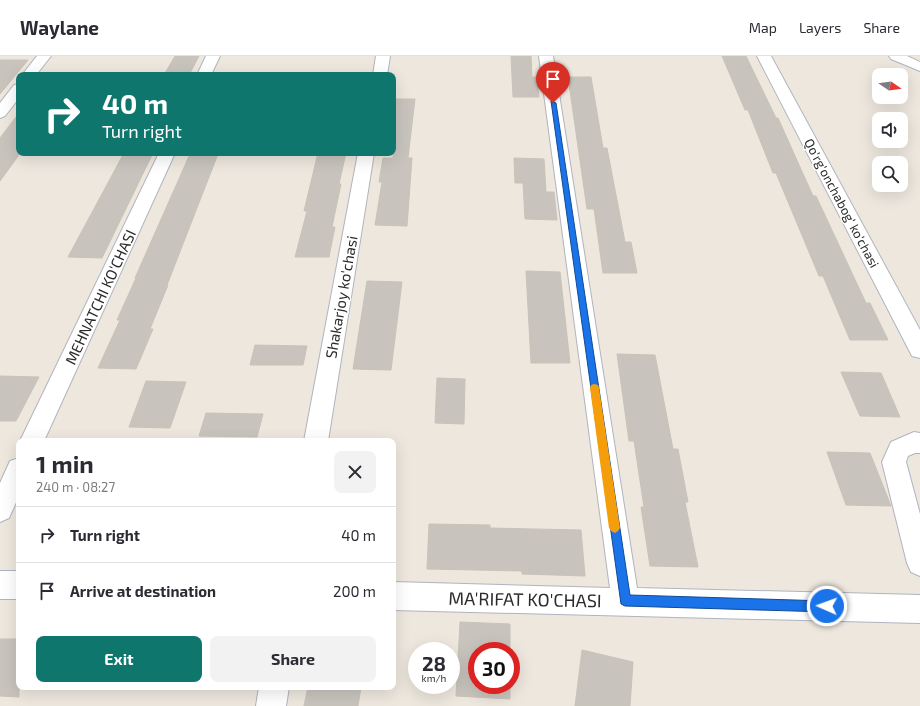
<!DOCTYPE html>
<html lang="en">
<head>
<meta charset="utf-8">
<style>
  body { margin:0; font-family:"Exo 2",sans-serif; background:#f2f2f3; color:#2b2b33; height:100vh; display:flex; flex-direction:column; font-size:15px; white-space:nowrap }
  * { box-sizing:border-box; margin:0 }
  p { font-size:13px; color:#7c7c81 }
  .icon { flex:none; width:22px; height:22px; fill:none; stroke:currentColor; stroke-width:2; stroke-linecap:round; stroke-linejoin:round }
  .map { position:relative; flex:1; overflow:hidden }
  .sheet { position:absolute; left:16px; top:382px; width:380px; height:252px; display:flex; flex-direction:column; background:#fff; border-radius:8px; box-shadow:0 4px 16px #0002 }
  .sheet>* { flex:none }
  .guide { position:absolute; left:16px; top:16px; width:380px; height:84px; border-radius:8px; box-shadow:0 4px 16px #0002; background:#0f766e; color:#fff; overflow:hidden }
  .needle { width:26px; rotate:103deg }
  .buttons { position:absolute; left:872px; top:12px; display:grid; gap:8px }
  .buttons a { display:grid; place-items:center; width:36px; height:36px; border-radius:8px; background:#fff; box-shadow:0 4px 16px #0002; font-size:20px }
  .speed { position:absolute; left:408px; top:586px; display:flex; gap:8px; font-size:20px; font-weight:700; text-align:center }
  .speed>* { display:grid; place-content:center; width:52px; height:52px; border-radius:50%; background:#fff; box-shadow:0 4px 16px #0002; line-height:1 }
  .speed small { font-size:10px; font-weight:400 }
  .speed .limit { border:6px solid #d22; background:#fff; color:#111 }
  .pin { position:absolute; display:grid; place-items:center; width:34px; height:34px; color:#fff; margin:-41px -17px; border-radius:50% 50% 50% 0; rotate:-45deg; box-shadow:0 0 4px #0007 }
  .pin .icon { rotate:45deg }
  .me { position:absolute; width:44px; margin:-22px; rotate:272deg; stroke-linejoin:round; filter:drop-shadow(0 0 3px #0008) }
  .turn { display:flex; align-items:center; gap:14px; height:84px; padding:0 20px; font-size:18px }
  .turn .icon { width:52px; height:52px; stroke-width:2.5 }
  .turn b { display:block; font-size:28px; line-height:34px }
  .round { display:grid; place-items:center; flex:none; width:42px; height:42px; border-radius:8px; background:#f2f2f3 }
  .head { display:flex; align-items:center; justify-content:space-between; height:68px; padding:0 20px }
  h1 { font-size:24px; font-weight:700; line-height:30px }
  .cta { display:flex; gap:8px; margin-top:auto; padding:8px 20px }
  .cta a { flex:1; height:46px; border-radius:8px; background:#0f766e; color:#fff; font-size:16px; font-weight:700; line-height:46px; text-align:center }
  .cta a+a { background:#f2f2f3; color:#2b2b33 }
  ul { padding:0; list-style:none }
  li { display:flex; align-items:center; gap:12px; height:56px; padding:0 20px; border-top:1px solid #e1e1e2 }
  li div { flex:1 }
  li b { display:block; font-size:15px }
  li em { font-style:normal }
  header { display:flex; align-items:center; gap:24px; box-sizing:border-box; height:56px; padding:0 20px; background:#fff; border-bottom:1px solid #e1e1e2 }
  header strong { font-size:19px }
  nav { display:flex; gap:22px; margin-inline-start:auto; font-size:14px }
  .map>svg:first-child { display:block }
</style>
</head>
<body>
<header>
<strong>Waylane</strong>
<nav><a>Map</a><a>Layers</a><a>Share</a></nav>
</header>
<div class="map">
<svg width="920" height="650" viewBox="0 0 920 650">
  <rect width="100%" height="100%" fill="#ede7de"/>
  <g fill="#c8c4bd" stroke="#c8c3b8">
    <path d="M175 0H199L189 19H164Z"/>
    <path d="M511 0H531L532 21H537L539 41H513Z"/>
    <path d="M722 0H746L776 62H778L813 140H816L866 247H870L888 284H850L823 220H819L776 117H773L748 54H745Z"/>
    <path d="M0 4H28L0 38Z"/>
    <path d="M568 21H591L603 92H607L625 186H631L637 217H603L594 153H587Z"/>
    <path d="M393 43H415L408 102H412L407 170 375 169 382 126H379L383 102H393Z"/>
    <path d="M19 57V99L0 125V82Z"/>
    <path d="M124 97H153L102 202 68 201Z"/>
    <path d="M318 97H346L339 128H341L332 171H335L329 201H295L307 155H304Z"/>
    <path d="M190 98H218L167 229H168L150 273H153L136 313 98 312 120 264H117L136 222H135Z"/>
    <path d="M514 102 544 103 546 136H554L557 164 525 163 523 127H515Z"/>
    <path d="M526 215 560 216 570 307H531Z"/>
    <path d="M367 225 402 226 391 314 353 313Z"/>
    <path d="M255 289 307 290 303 309H250Z"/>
    <path d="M617 298 655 299 673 393H678L688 446H685L698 511 650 510 641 451H644L634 385H629Z"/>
    <path d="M841 316 881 317 900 361 860 360Z"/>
    <path d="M0 320 39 321 16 365H0Z"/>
    <path d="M437 322 465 323 464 368 435 367Z"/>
    <path d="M146 325 186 326 170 372 129 371Z"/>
    <path d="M206 357 263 358 257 381 199 380Z"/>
    <path d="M827 396 870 397 891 450 846 449Z"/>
    <path d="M429 468 490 469V472L581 474 585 520 522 518V515L427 513Z"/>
    <path d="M460 566 510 568V595H477V629H510V643L456 640Z"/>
    <path d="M0 583H19V641L0 640Z"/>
    <path d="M582 594 633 606 630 650H575Z"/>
    <path d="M308 631H361L358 650H304Z"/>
  </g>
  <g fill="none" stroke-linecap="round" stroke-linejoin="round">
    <g stroke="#b1b4be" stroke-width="2">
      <g id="minor">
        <path d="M37 0H51L36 19H22Z"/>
        <path d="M206 0H220L211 19H197Z"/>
        <path d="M376 0H390L387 19H373Z"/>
        <path d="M539 0H553L637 532 920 539V567L393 554V526L610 532Z"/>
        <path d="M757 0H771L920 274V302L912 300Z"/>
        <path d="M889 0H907L920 6V15L891 3Z"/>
        <path d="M19 28V42L5 60 0 62V47L14 29Z"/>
        <path d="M159 97H175L44 385H20Z"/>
        <path d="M358 97H374L328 385H304Z"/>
        <path d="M914 376 920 377V397H915L908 400 906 406 920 458V520L911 516 907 507 882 406 891 386Z"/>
        <path d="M19 402V440L9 462 0 466V427L10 405Z"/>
        <rect x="0" y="515" width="19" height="28"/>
        <path d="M259 631H289L286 650H256Z"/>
      </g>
    </g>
    <use href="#minor" fill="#fff" fill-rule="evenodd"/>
  </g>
  <path fill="#1a73e8" stroke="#114b97" d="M551 45 556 47 630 539 827 545 831 546 833 550 831 555 827 556 625 550 621 548Z"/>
  <path fill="#f59e0b" d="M594 328 598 329 599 332 620 472 618 475 615 477 611 475 609 472 590 332 591 329Z"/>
  <g text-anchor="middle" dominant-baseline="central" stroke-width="3" stroke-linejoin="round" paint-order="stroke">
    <g font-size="13" fill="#2b2b2b" stroke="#fff">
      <text transform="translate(842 147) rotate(62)">Qo'rg'onchabog' ko'chasi</text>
    </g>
    <g font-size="15" fill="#2b2b2b" stroke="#fff">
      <text transform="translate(100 241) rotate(-65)">MEHNATCHI KO'CHASI</text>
      <text transform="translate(341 241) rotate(-80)">Shakarjoy ko'chasi</text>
    </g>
    <g font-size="18" fill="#2b2b2b" stroke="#fff">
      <text transform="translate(525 543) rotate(1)">MA'RIFAT KO'CHASI</text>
    </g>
  </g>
</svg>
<div class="buttons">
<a><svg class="needle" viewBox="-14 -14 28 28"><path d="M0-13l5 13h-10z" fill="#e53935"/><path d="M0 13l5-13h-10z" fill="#7c7c81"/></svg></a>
<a><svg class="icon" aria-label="sound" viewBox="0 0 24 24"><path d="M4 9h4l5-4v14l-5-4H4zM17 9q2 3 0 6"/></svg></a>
<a><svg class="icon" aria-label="search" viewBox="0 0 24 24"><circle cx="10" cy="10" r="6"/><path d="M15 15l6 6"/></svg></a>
</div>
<div class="speed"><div>28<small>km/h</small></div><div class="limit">30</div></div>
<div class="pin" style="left:553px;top:47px;background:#d93025"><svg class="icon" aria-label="arrive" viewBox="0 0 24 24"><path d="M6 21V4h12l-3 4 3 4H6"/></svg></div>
<svg class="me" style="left:827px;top:550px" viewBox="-20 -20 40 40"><circle r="17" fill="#1a73e8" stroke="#fff" stroke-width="3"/><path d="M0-11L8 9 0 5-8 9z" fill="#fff"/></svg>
<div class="guide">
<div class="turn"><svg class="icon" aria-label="right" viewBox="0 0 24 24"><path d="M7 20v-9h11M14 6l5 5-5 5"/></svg><div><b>40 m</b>Turn right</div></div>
</div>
<section class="sheet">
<div class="head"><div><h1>1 min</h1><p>240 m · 08:27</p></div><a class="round"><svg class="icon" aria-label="close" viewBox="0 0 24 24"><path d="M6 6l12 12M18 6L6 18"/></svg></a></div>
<ul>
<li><svg class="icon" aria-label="right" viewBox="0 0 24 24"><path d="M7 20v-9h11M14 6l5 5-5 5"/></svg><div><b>Turn right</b></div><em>40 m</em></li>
<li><svg class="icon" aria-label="arrive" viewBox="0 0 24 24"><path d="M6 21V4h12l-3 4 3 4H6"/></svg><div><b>Arrive at destination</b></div><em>200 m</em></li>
</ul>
<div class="cta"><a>Exit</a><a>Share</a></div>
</section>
</div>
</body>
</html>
